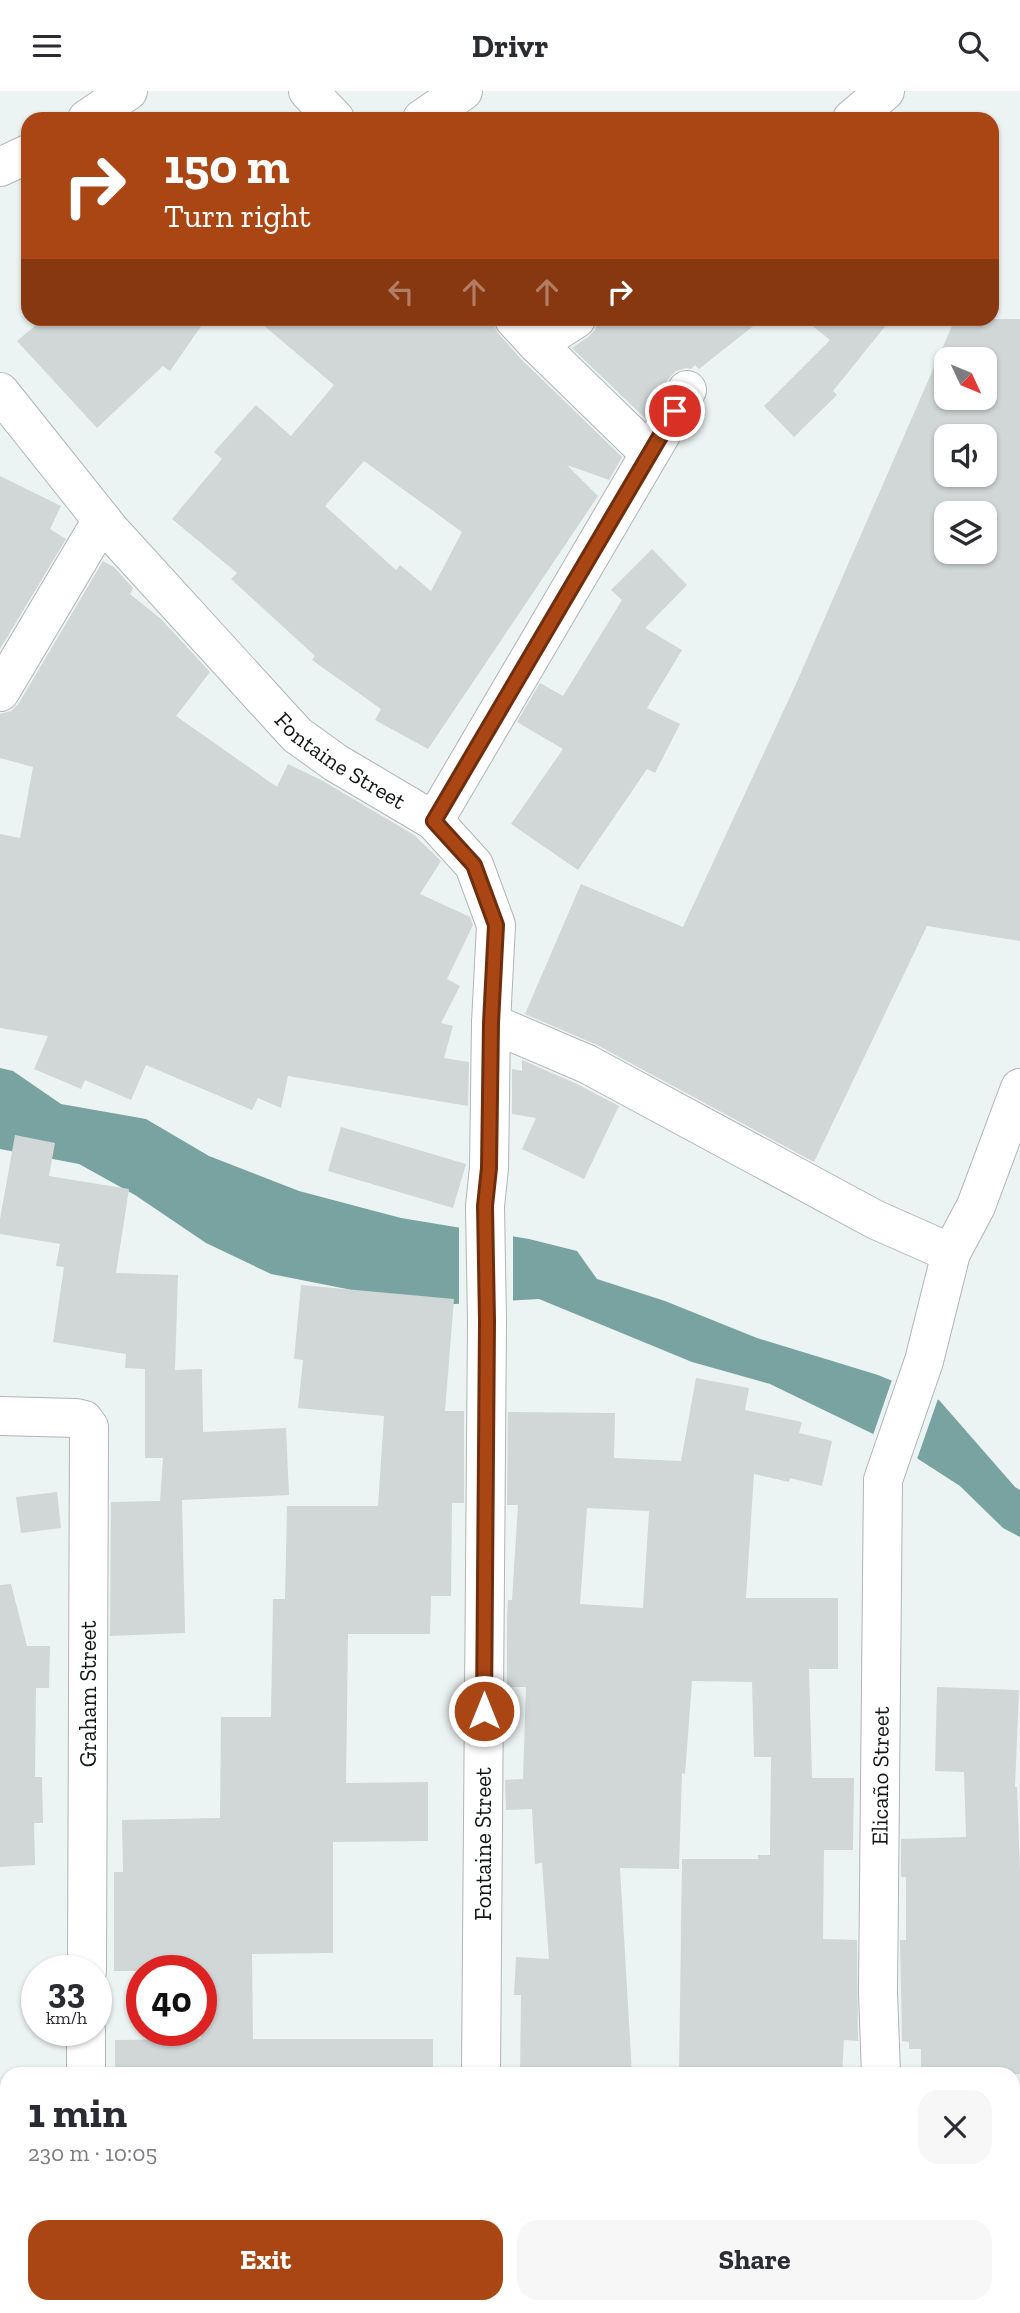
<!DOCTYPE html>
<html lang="en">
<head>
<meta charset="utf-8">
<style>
  body { margin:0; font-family:"Zilla Slab",serif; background:#f7f7f7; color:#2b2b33; height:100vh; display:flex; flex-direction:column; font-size:26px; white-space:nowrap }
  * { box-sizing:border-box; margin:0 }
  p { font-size:23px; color:#7c7c81 }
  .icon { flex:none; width:38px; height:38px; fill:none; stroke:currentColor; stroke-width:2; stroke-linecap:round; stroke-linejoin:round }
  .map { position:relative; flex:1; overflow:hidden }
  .details { position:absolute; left:0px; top:1976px; width:1020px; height:247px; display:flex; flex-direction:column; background:#fff; border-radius:21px 21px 0 0; box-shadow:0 2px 5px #0004 }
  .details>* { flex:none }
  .banner { position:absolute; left:21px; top:21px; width:978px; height:214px; border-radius:21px; box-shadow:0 2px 5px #0004; background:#aa4614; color:#fff; overflow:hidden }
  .needle { width:46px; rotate:134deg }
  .fabs { position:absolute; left:934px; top:256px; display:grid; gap:14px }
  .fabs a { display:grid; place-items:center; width:63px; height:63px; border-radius:14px; background:#fff; box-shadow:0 2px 5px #0004; font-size:35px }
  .speed { position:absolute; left:21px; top:1864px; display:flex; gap:14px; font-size:35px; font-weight:700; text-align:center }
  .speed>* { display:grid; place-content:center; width:91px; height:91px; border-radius:50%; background:#fff; box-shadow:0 2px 5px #0004; line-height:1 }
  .speed small { font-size:18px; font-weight:400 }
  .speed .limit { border:10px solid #d22; background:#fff; color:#111 }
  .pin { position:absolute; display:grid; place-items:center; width:60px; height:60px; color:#fff; margin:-30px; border:4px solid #fff; border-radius:50%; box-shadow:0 2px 7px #0007 }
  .me { position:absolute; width:77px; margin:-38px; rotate:0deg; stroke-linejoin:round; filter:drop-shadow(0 0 5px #0008) }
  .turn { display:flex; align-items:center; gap:24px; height:147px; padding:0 28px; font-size:32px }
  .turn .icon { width:91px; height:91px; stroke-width:2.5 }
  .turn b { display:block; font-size:49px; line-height:60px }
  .lanes { display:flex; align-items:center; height:66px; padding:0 28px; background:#0003; justify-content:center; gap:35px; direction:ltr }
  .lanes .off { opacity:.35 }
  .round { display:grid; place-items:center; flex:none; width:74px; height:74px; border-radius:21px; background:#f7f7f7 }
  .overview { display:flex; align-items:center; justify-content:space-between; height:119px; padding:0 28px }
  h1 { font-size:42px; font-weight:700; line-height:52px }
  .primary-button { display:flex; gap:14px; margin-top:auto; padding:14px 28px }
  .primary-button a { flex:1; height:80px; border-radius:21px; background:#aa4614; color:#fff; font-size:28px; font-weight:700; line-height:80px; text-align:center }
  .primary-button a+a { background:#f7f7f7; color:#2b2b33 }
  header { display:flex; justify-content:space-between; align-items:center; height:91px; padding:0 28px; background:#fff; font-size:32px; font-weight:700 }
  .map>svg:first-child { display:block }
</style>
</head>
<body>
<header><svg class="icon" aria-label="menu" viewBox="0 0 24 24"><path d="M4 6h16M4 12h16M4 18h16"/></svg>Drivr<svg class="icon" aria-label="search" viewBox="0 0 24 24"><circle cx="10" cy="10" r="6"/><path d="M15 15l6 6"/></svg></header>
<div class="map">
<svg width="1020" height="2222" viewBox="0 0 1020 2222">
  <rect width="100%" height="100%" fill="#ecf3f3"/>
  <path fill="#78a3a1" d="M0 977 13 980 61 1013 146 1028 209 1065 299 1100 401 1127 529 1148 577 1160 597 1188 665 1210 757 1247 878 1284 939 1309 1015 1396 1020 1399V1446L1003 1437 960 1395 898 1355 770 1293 692 1271 539 1208 404 1216 347 1198 271 1183 206 1152 135 1104 79 1073 0 1058Z"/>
  <g fill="#ecf3f3">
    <path d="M459 1133 513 1142V1213L459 1216Z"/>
    <path d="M893 1286 939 1305 916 1371 897 1359 872 1347Z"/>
  </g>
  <g fill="#d0d7d6" fill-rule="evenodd">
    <path d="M43 228H206L170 280 163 275 97 337 17 250Z"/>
    <path d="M256 228H493V233L498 242 521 268 622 366 609 389 567 374 598 405 428 658 375 629 381 618 312 569 315 565 231 488 237 482 172 428 222 368 214 361 256 314 291 345 334 294ZM364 370 462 441 431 500 400 474 396 479 325 415Z"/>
    <path d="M598 228H762L699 278 695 274 691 278 686 277 676 280 668 288 645 327 572 257 588 246 595 239Z"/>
    <path d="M804 228H891L833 300 837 304 794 346 764 315 830 249Z"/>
    <path d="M955 228H1020V850L927 835 814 1071 597 954 525 923 581 793 683 836 795 595ZM947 268H985V306H947ZM947 345H985V383H947ZM947 422H985V460H947Z"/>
    <path d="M0 385 61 415 50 438 66 448 0 558Z"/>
    <path d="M652 458 687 494 645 537 682 559 647 617 680 633 655 682 647 678 578 779 511 733 563 658 517 631 540 592 563 605 622 509 611 499Z"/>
    <path d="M103 470 114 476 133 497 130 503 161 528 210 581 176 625 277 696 288 673 323 690 414 744 441 770 420 803 470 826 473 834 447 888 460 895 441 932 453 935 444 967 469 971 468 1015 288 985 281 1017 258 1007 252 1019 146 974 131 1009 85 989 81 998 34 978 48 945 0 937V743L20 747 33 676 0 667V623L11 620 19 612Z"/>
    <path d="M522 969 577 993 619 1015 584 1088 522 1058 536 1027 512 1023V978L522 980Z"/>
    <path d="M341 1036 466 1073 453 1117 328 1080Z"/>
    <path d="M15 1044 55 1052 49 1085 129 1098 116 1182 178 1184 175 1279 202 1278 203 1341 286 1337 289 1404 182 1409 185 1542 110 1545 111 1411 160 1410 163 1367H145V1278L125 1277 126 1263 53 1251 64 1176 56 1175 60 1153 0 1143V1128Z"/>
    <path d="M301 1194 454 1208 445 1320H464V1412H452L451 1505H431L430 1543H348L346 1692 428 1691V1750L333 1751V1862L252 1863 253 1948H433V1983H115V1949L201 1948V1880H114V1781H123L122 1729 220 1727 221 1626H271L273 1508H285L287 1415H378L384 1325 298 1317 303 1269 294 1268Z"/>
    <path d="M696 1287 749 1297 745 1319 802 1331 799 1342 832 1350 822 1395 790 1387 789 1391 754 1383 746 1507H838V1578H809L812 1687H854L853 1759H824L823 1848 857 1849 858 1950 844 1949 842 1983H679L682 1768H758V1764H770L771 1666H754L752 1591 692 1590 685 1683 682 1682 679 1778 620 1777 632 1983H520L521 1904H514L516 1866 549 1868 542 1772 535 1773 532 1718 506 1719 505 1689 523 1688 526 1596H507V1526L508 1509H512L518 1414H507L508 1321 615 1322 614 1367 681 1370ZM587 1417 649 1420 643 1517 580 1513Z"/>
    <path d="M57 1401 61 1437 21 1442 16 1406Z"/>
    <path d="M11 1493 27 1555H50L49 1597H36L35 1686H42L43 1732H34L35 1774 0 1776V1494Z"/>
    <path d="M937 1596 1019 1599 1015 1696H1017L1020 1780V1983H921V1958H909V1951L902 1950 900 1849H906V1786H901V1748L966 1746 964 1681 935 1680Z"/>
  </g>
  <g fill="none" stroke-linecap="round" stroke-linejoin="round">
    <g stroke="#afb6b5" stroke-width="40">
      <g id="minor">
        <path d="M308 0 335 28"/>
        <path d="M422 28 463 0"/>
        <path d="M852 28 885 0"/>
        <path d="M514 228 537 253 649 362"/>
        <path d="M537 253 576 228"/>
        <path d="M0 601 102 429"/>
        <path d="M434 730 687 299"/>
        <path d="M491 932 587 973 876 1129 951 1162"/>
        <path d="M0 1325 76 1327 84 1329 89 1336 87 1880"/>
        <path d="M86 1983V1939"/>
        <path id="s1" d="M881 1983 878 1901 883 1389 924 1270 951 1162 976 1115 1020 997"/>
        <path d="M888 2216V2222"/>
        <path d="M85 2222V2216"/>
      </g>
    </g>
    <g stroke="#afb6b5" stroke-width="40">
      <g id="tertiary">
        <path id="s2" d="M0 301 110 439 297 644 336 672 434 730 474 774 496 834 491 932 489 1077 485 1115 487 1230 481 1983"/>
        <path d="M479 2222V2216"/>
      </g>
    </g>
    <g stroke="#afb6b5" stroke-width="40">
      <g id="secondary">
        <path d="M87 28 128 0"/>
        <path d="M0 76 28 63"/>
      </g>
    </g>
    <use href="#minor" stroke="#fff" stroke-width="38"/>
    <use href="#tertiary" stroke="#fff" stroke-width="38"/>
    <use href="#secondary" stroke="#fff" stroke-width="38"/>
  </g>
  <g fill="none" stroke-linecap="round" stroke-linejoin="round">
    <g stroke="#6e2e0d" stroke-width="18">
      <path id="route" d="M484 1620 487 1230 485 1115 489 1077 491 932 496 834 474 774 434 730 675 320"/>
    </g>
    <use href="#route" stroke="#aa4614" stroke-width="12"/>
  </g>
  <g text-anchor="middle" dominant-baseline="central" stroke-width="7" stroke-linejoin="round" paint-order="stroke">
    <g font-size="23" fill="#141616" stroke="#feffff">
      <text stroke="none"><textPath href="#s2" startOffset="504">Fontaine Street</textPath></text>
      <text transform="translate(88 1603) rotate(-90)">Graham Street</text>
      <text stroke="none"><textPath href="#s1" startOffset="298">Elicaño Street</textPath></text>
      <text transform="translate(483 1753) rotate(-90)">Fontaine Street</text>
    </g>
  </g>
</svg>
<div class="fabs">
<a><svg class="needle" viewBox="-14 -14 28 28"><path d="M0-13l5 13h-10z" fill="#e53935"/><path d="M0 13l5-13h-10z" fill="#7c7c81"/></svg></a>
<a><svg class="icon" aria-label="sound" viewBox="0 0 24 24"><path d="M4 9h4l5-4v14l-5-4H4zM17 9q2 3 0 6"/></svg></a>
<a><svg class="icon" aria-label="layers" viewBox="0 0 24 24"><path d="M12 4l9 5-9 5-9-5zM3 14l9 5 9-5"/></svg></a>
</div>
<div class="speed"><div>33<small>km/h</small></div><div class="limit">40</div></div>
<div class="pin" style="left:675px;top:320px;background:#d93025"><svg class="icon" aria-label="arrive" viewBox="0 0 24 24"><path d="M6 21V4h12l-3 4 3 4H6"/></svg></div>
<svg class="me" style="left:484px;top:1620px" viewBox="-20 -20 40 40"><circle r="17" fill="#aa4614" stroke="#fff" stroke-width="3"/><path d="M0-11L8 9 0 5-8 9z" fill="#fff"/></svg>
<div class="banner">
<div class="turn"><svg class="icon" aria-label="right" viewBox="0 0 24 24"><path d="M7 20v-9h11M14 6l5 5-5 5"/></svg><div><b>150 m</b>Turn right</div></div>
<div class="lanes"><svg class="icon off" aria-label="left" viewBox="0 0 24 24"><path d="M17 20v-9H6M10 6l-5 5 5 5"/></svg><svg class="icon off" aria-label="ahead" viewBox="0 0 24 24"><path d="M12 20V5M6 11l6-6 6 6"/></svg><svg class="icon off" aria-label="ahead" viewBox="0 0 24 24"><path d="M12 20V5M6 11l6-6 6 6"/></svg><svg class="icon" aria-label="right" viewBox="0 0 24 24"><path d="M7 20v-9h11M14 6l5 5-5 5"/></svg></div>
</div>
<section class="details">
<div class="overview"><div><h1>1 min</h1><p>230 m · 10:05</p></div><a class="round"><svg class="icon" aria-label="close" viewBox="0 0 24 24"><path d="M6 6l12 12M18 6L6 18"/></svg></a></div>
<div class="primary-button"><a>Exit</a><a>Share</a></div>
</section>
</div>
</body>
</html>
